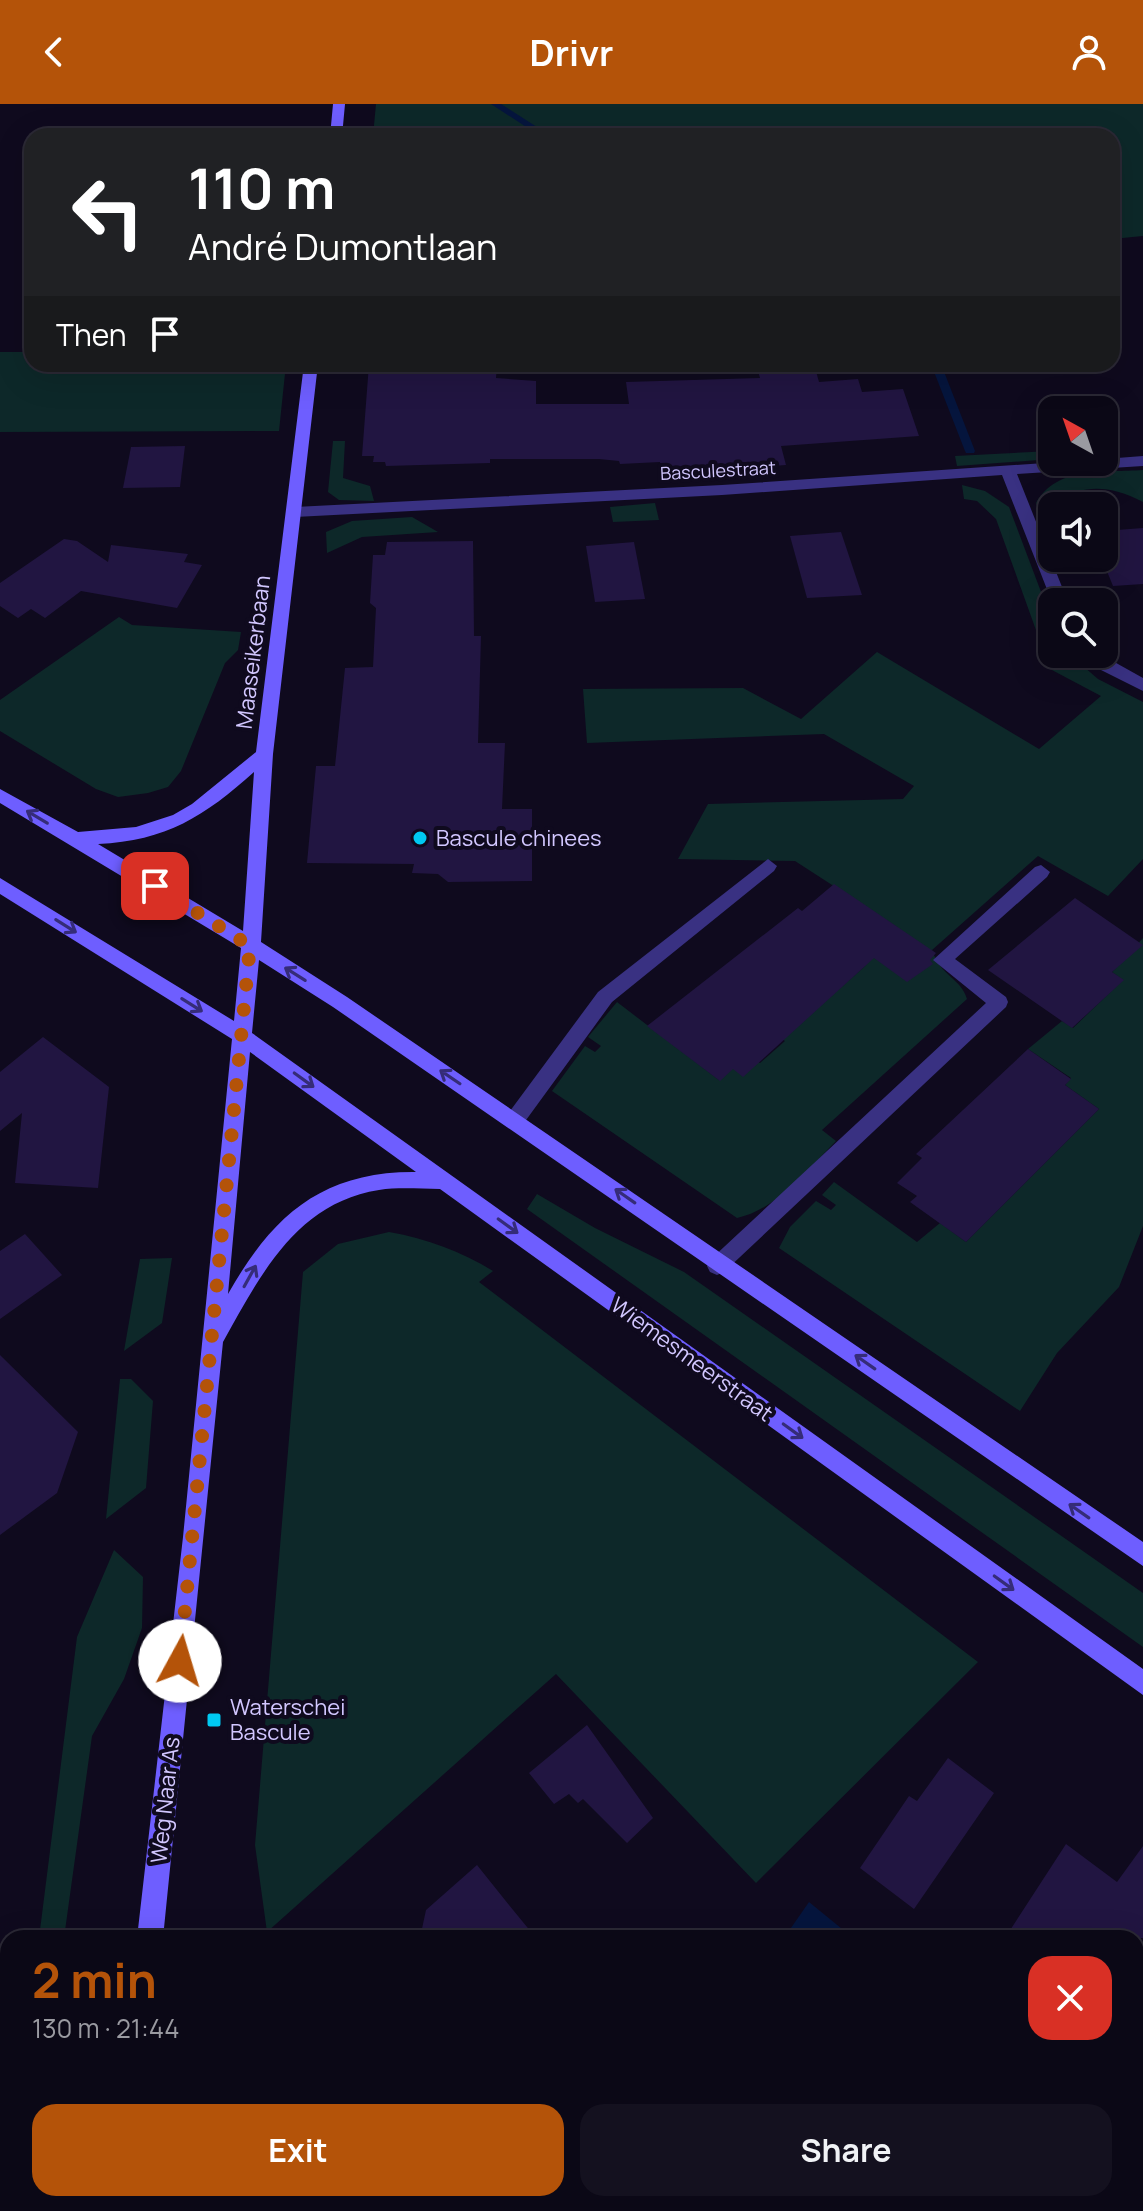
<!DOCTYPE html>
<html lang="en">
<head>
<meta charset="utf-8">
<style>
  body { margin:0; font-family:Manrope,sans-serif; background:#14111f; color:#f1f3f6; height:100vh; display:flex; flex-direction:column; font-size:30px; white-space:nowrap }
  * { box-sizing:border-box; margin:0 }
  p { font-size:26px; color:#9a9aa1 }
  .icon { flex:none; width:44px; height:44px; fill:none; stroke:currentColor; stroke-width:2; stroke-linecap:round; stroke-linejoin:round }
  .map { position:relative; flex:1; overflow:hidden }
  .details { position:absolute; left:0px; top:1826px; width:1144px; height:282px; display:flex; flex-direction:column; background:#0b0816; border-radius:24px 24px 0 0; box-shadow:0 8px 32px #0002,0 0 0 2px #2b2935 }
  .details>* { flex:none }
  .guide { position:absolute; left:24px; top:24px; width:1096px; height:244px; border-radius:24px; box-shadow:0 8px 32px #0002,0 0 0 2px #2b2935; background:#202124; color:#fff; overflow:hidden }
  .needle { width:52px; rotate:320deg }
  .tools { position:absolute; left:1038px; top:292px; display:grid; gap:16px }
  .tools a { display:grid; place-items:center; width:80px; height:80px; border-radius:16px; background:#0b0816; box-shadow:0 8px 32px #0002,0 0 0 2px #2b2935; font-size:40px }
  .pin { position:absolute; display:grid; place-items:center; width:68px; height:68px; color:#fff; margin:-34px; border-radius:16px; box-shadow:0 4px 12px #0006 }
  .me { position:absolute; width:88px; margin:-44px; rotate:6deg; stroke-linejoin:round; filter:drop-shadow(0 0 6px #0008) }
  .turn { display:flex; align-items:center; gap:28px; height:168px; padding:0 32px; font-size:36px }
  .turn .icon { width:104px; height:104px; stroke-width:2.5 }
  .turn b { display:block; font-size:56px; line-height:68px }
  .then { display:flex; align-items:center; height:76px; padding:0 32px; background:#0003; gap:16px; font-size:30px }
  .round { display:grid; place-items:center; flex:none; width:84px; height:84px; border-radius:24px; background:#14111f }
  .headline { display:flex; align-items:center; justify-content:space-between; height:136px; padding:0 32px }
  h1 { font-size:48px; font-weight:700; line-height:60px; color:#b45309 }
  .cta { display:flex; gap:16px; margin-top:auto; padding:16px 32px }
  .cta a { flex:1; height:92px; border-radius:24px; background:#b45309; color:#fff; font-size:32px; font-weight:700; line-height:92px; text-align:center }
  .cta a+a { background:#14111f; color:#f1f3f6 }
  header { display:flex; justify-content:space-between; align-items:center; height:104px; padding:0 32px; background:#b45309; color:#fff; font-size:36px; font-weight:700 }
  .map>svg:first-child { display:block }
</style>
</head>
<body>
<header><svg class="icon" aria-label="back" viewBox="0 0 24 24"><path d="M15 5l-7 7 7 7"/></svg>Drivr<svg class="icon" aria-label="person" viewBox="0 0 24 24"><circle cx="12" cy="8" r="4"/><path d="M4 21q1-7 8-7t8 7"/></svg></header>
<div class="map">
<svg width="1143" height="2107" viewBox="0 0 1143 2107">
  <rect width="100%" height="100%" fill="#0f0a1e"/>
  <g fill="#0d2829">
    <path d="M376 0H1143V132L1112 135V32H373Z"/>
    <path d="M0 248H32V260H286L279 327 0 328Z"/>
    <path d="M333 337H345L343 374 370 382 374 397 339 396 328 388Z"/>
    <path d="M1052 347V355L957 362 955 352Z"/>
    <path d="M1143 366V398C1109 381 1089 381 1053 395L1052 442 1036 399C1058 361 1105 369 1143 366Z"/>
    <path d="M962 381 985 387 1009 403 1052 517V550H1069L1098 575 1143 598V755L1108 792 1038 752 932 846C941 873 961 874 967 895L822 1026 836 1037C808 1065 776 1106 737 1114L552 987 585 942 595 948 601 942 588 933 617 898 719 976 749 951 760 959 785 937 775 930 785 933 864 863 897 823 795 757 678 755 708 700 903 695 914 682 824 630 587 639 583 585 743 584 801 615 877 548 1039 645 1101 592 1050 565 996 415 977 397 964 395Z"/>
    <path d="M655 399 659 416 613 418 610 403Z"/>
    <path d="M412 413 438 428 362 433 327 449 326 428 352 417Z"/>
    <path d="M119 513 132 521 241 528 238 546 225 559 181 667 168 683 148 689 118 693 96 685 0 627V596Z"/>
    <path d="M1143 834V1122L1119 1183 1057 1249 1020 1307 779 1144 790 1123 816 1097 831 1106 836 1101 822 1091 834 1078 917 1138 940 1119 966 1138 1099 1005 1065 981 1071 974 1028 945 1062 917 1073 924 1123 876 1112 868Z"/>
    <path d="M537 1090 595 1124 684 1168 1143 1489V1543L527 1105Z"/>
    <path d="M389 1128C428 1135 460 1147 493 1167L479 1178 978 1558 756 1779 556 1570 267 1828 255 1741 303 1168 338 1140Z"/>
    <path d="M172 1154 162 1219 124 1247 140 1155Z"/>
    <path d="M120 1275H131L153 1297 146 1384 106 1415Z"/>
    <path d="M114 1446 143 1473 142 1524 124 1575 92 1632 64 1834H39L77 1533Z"/>
  </g>
  <path fill="#05153d" d="M809 1798 847 1829 844 1834H784Z"/>
  <g fill="none" stroke-linecap="round" stroke-linejoin="round">
    <g fill="#05153d" fill-rule="evenodd">
      <path d="M491 0H501L551 32H540Z"/>
      <path d="M931 260H941L975 347 974 349H966L965 347Z"/>
    </g>
  </g>
  <g fill="#211541">
    <path d="M369 260H497L496 274 536 277V300H629L626 278 760 274 756 260H814L819 278 858 275 862 288 903 285 919 332 781 342 786 361 743 364 662 368 660 358 620 360 619 357 599 355H490V359L386 362 385 358H373L374 352H362Z"/>
    <path d="M185 342 180 383 123 384 131 343Z"/>
    <path d="M1143 424V480L1113 482 1104 460V427Z"/>
    <path d="M841 428 862 491 807 494 790 432Z"/>
    <path d="M64 435 77 437 108 458 111 441 188 450 184 458 202 461 177 504 81 487 45 514 31 505 18 514 0 502V479Z"/>
    <path d="M473 437 474 532H481L478 639H505L502 705H532V777L448 778 438 770 412 769 414 760 307 759 316 662H335L345 564 373 563 376 504 370 499 373 451H385L387 438Z"/>
    <path d="M634 438 645 495 595 498 586 442Z"/>
    <path d="M834 780 936 849 930 856 933 860 907 878 874 854 743 973 733 965 720 977 647 922 798 804 802 807Z"/>
    <path d="M1075 794 1143 841 1112 868 1124 876 1072 924 988 866Z"/>
    <path d="M43 933 109 983 98 1084 15 1079 22 1009 0 1027V968Z"/>
    <path d="M1028 945 1071 975 1065 981 1099 1005 966 1138 910 1098 917 1092 897 1079 922 1054 916 1050Z"/>
    <path d="M25 1130 62 1171 0 1215V1147Z"/>
    <path d="M0 1251 78 1328 57 1389 0 1431Z"/>
    <path d="M587 1621 653 1714 627 1739 583 1695 578 1699 569 1690 554 1700 529 1669Z"/>
    <path d="M948 1654 994 1689 914 1805 860 1764 909 1692 917 1697Z"/>
    <path d="M1066 1740 1117 1778 1143 1742V1834H1005Z"/>
    <path d="M477 1761 509 1801 536 1834H420L426 1806Z"/>
  </g>
  <g fill="none" stroke-linecap="round" stroke-linejoin="round">
    <g fill="#393182" fill-rule="evenodd">
      <path d="M768 755 777 762 774 767 612 898 521 1023H507L504 1017 507 1011 598 888Z"/>
      <path d="M1041 761 1050 768 1047 773 955 855 1006 893 1008 898 1006 903 724 1168 717 1171 710 1168 707 1162 710 1156 986 899 933 856 1035 763Z"/>
    </g>
    <g fill="#393182" fill-rule="evenodd">
      <path d="M1143 352V362L1017 370 1068 498H1052L1002 371 722 391 295 413 287 408 295 403 722 381 1059 358H1104V355Z"/>
      <path d="M1083 550H1100L1143 574V587L1091 561Z"/>
    </g>
    <g fill="#6e5eff" fill-rule="evenodd">
      <path d="M333 0H345L342 32H330Z"/>
      <path d="M304 260H318L273 650 261 838 347 893 1143 1438V1462L333 903 259 856 252 929 1143 1565V1591L440 1085C420 1085 399 1083 379 1086 296 1099 260 1172 223 1238L163 1834H137L183 1433 232 935 0 790V774L234 917 241 844 0 699V685L78 728 136 723 173 711 192 700 256 648ZM254 668 243 827 98 740C166 737 205 712 254 668ZM250 948 416 1068C322 1067 272 1112 228 1190Z"/>
      <rect x="107" y="2100" width="28" height="7"/>
    </g>
  </g>
  <defs><path id="oneway-shaft" d="M-6 0H5M1.5-3L5.5 0L1.5 3" fill="none" stroke-width="1.6" stroke-linecap="round" stroke-linejoin="round" transform="scale(2)"/></defs>
  <g stroke="#352c78">
    <use href="#oneway-shaft" transform="translate(37 713) rotate(-149)"/>
    <use href="#oneway-shaft" transform="translate(66 822) rotate(32)"/>
    <use href="#oneway-shaft" transform="translate(295 870) rotate(-148)"/>
    <use href="#oneway-shaft" transform="translate(192 901) rotate(32)"/>
    <use href="#oneway-shaft" transform="translate(450 973) rotate(-146)"/>
    <use href="#oneway-shaft" transform="translate(304 976) rotate(36)"/>
    <use href="#oneway-shaft" transform="translate(625 1092) rotate(-145)"/>
    <use href="#oneway-shaft" transform="translate(508 1122) rotate(36)"/>
    <use href="#oneway-shaft" transform="translate(250 1172) rotate(-61)"/>
    <use href="#oneway-shaft" transform="translate(865 1258) rotate(-145)"/>
    <use href="#oneway-shaft" transform="translate(793 1327) rotate(36)"/>
    <use href="#oneway-shaft" transform="translate(1079 1407) rotate(-145)"/>
    <use href="#oneway-shaft" transform="translate(1004 1479) rotate(36)"/>
  </g>
  <g fill="none" stroke-linecap="round" stroke-linejoin="round">
    <path stroke="#b45309" stroke-width="14" stroke-dasharray="0 25.2" d="M155 782 250 842 180 1557"/>
  </g>
  <g fill="#00c9f2" stroke="#0f0a1e" stroke-width="3">
    <circle cx="420" cy="734" r="8"/>
    <rect x="206" y="1608" width="16" height="16" rx="4"/>
  </g>
  <g text-anchor="middle" dominant-baseline="central" stroke-width="8" stroke-linejoin="round" paint-order="stroke">
    <g font-size="18" fill="#d2c7ff" stroke="#0f0a1e">
      <text transform="translate(718 366) rotate(-3)">Basculestraat</text>
    </g>
    <g font-size="22" fill="#d2c7ff" stroke="#0f0a1e">
      <text transform="translate(253 548) rotate(-83)">Maaseikerbaan</text>
      <text transform="translate(692 1255) rotate(36)">Wiemesmeerstraat</text>
      <text transform="translate(165 1696) rotate(-84)">Weg Naar As</text>
    </g>
    <g font-size="22" fill="#d2c7ff" stroke="#0f0a1e" text-anchor="start">
      <text x="436" y="734">Bascule chinees</text>
      <text x="230" y="1603">Waterschei<tspan x="230" dy="25">Bascule</tspan></text>
    </g>
  </g>
</svg>
<div class="tools">
<a><svg class="needle" viewBox="-14 -14 28 28"><path d="M0-13l5 13h-10z" fill="#e53935"/><path d="M0 13l5-13h-10z" fill="#9a9aa1"/></svg></a>
<a><svg class="icon" aria-label="sound" viewBox="0 0 24 24"><path d="M4 9h4l5-4v14l-5-4H4zM17 9q2 3 0 6"/></svg></a>
<a><svg class="icon" aria-label="search" viewBox="0 0 24 24"><circle cx="10" cy="10" r="6"/><path d="M15 15l6 6"/></svg></a>
</div>
<div class="pin" style="left:155px;top:782px;background:#d93025"><svg class="icon" aria-label="arrive" viewBox="0 0 24 24"><path d="M6 21V4h12l-3 4 3 4H6"/></svg></div>
<svg class="me" style="left:180px;top:1557px" viewBox="-20 -20 40 40"><circle r="19" fill="#fff"/><path d="M0-13L10 11 0 6-10 11z" fill="#b45309"/></svg>
<div class="guide">
<div class="turn"><svg class="icon" aria-label="left" viewBox="0 0 24 24"><path d="M17 20v-9H6M10 6l-5 5 5 5"/></svg><div><b>110 m</b>André Dumontlaan</div></div>
<div class="then">Then<svg class="icon" aria-label="arrive" viewBox="0 0 24 24"><path d="M6 21V4h12l-3 4 3 4H6"/></svg></div>
</div>
<section class="details">
<div class="headline"><div><h1>2 min</h1><p>130 m · 21:44</p></div><a class="round" style="background:#d93025;color:#fff"><svg class="icon" aria-label="close" viewBox="0 0 24 24"><path d="M6 6l12 12M18 6L6 18"/></svg></a></div>
<div class="cta"><a>Exit</a><a>Share</a></div>
</section>
</div>
</body>
</html>
